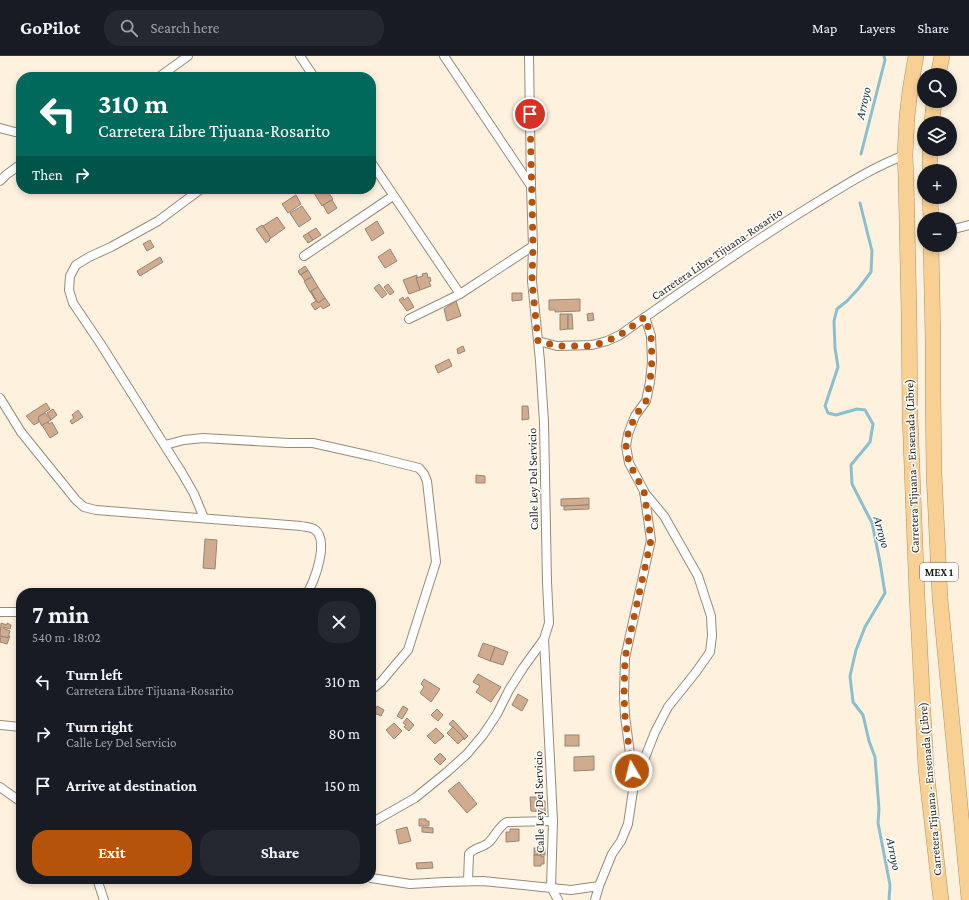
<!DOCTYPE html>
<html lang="en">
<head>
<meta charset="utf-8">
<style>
  body { margin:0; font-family:"Crimson Pro",serif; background:#242831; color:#f1f3f6; height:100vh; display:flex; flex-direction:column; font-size:15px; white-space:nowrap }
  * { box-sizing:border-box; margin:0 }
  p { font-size:13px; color:#9ea1a6 }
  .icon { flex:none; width:22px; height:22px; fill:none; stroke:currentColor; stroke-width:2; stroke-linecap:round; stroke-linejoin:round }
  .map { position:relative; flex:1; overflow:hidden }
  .sheet { position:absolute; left:16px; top:532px; width:360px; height:296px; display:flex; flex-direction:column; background:#171b24; border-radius:16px; box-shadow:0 2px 6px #0003 }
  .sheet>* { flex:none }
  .banner { position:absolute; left:16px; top:16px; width:360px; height:122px; border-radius:16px; box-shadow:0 2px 6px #0003; background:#00695c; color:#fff; overflow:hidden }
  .buttons { position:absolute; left:917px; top:12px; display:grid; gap:8px }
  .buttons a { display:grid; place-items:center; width:40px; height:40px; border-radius:50%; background:#171b24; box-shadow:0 2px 6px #0003; font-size:20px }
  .pin { position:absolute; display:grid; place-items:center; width:34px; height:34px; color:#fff; margin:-17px; border:2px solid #fff; border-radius:50%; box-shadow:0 1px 4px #0007 }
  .me { position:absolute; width:44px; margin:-22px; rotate:352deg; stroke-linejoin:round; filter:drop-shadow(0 0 3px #0008) }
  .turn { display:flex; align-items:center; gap:14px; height:84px; padding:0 16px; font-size:18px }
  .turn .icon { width:52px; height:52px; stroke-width:2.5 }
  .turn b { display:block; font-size:28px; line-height:34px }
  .then { display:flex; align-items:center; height:38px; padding:0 16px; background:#0003; gap:8px; font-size:15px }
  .round { display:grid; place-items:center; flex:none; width:42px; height:42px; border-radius:16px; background:#242831 }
  .head { display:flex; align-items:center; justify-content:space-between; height:68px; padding:0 16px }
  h1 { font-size:24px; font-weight:700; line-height:30px }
  .button { display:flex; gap:8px; margin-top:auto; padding:8px 16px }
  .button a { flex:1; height:46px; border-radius:16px; background:#b45309; color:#fff; font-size:16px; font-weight:700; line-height:46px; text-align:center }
  .button a+a { background:#242831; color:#f1f3f6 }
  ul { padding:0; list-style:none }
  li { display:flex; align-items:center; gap:12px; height:52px; padding:0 16px }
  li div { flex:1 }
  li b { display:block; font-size:15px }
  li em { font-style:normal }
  header { display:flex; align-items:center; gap:24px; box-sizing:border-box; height:56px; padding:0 20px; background:#171b24; border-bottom:1px solid #363941 }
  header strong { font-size:19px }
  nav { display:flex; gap:22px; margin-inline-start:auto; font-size:14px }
  .search { width:280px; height:36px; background:#242831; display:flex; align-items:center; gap:10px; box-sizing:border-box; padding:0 14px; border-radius:16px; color:#9ea1a6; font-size:15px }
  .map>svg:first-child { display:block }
</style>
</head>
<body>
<header>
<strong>GoPilot</strong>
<div class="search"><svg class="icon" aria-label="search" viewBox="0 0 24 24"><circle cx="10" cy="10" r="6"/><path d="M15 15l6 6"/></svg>Search here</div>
<nav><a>Map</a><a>Layers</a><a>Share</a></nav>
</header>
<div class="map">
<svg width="969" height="844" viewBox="0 0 969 844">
  <rect width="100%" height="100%" fill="#fef2de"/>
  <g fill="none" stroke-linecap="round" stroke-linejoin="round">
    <g stroke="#8abfd0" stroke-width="3">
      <path d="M861 98 885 4 884 0"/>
      <path d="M860 147 872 195 871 216 859 232 847 245 837 253 834 265 835 292 838 311 825 350 828 357 836 359 857 353 865 354 873 368 870 386 851 409 852 428 872 467 880 506 885 537 865 571 856 594 850 620 853 646 863 659 869 685 875 701 879 753 878 767 890 829 889 844"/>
    </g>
  </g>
  <g fill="#d1ab8d" stroke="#968477">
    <path d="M321 133H326L333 143 322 150 314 137Z"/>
    <path d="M296 139 301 148 288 157 282 148Z"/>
    <path d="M332 144 337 152 328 158 323 149Z"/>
    <path d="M302 150 311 163 299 171 290 157Z"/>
    <path d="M277 161 285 172 271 182 263 170Z"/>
    <path d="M377 165 384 177 372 185 365 173Z"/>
    <path d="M262 169 271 182 269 183 270 184 266 187 256 173Z"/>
    <path d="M316 172 321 179 313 184 308 177Z"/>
    <path d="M308 177 313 184 308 187 303 180Z"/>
    <path d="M150 184 154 191 147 195 143 188Z"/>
    <path d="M390 193 397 205 385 212 378 201Z"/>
    <path d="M160 201 163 206 140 220 137 215Z"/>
    <path d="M305 210 308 214 300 219 298 215Z"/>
    <path d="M308 214 312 221 305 225 301 219Z"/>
    <path d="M427 217 428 222 430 221 431 225 429 226 431 230 420 234 416 222 423 220 422 218Z"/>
    <path d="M417 219V221L416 222 420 234 409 238 403 224Z"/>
    <path d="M312 221 318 231 310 236 304 225Z"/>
    <path d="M379 228 387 238 382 242 374 232Z"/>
    <path d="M388 228 394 236 390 239 384 231Z"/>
    <path d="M318 231 325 242 318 247 311 235Z"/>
    <path d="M311 236 318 247 325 242 330 249 323 253 321 250 315 254 311 248 316 245 311 237Z"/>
    <path d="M512 237H522V244L512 245Z"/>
    <path d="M403 241 404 244 408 241 414 251 407 255 399 244Z"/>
    <path d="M580 243V255L555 256V254H549V244Z"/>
    <path d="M456 245 461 260 447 265 444 253Z"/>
    <path d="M593 257 594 264 588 265 587 258Z"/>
    <path d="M560 258H568V273L560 274Z"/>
    <path d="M568 258H572L573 273H568Z"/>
    <path d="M463 290 465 295 458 298 457 293Z"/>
    <path d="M449 303 452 310 438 317 435 310Z"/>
    <path d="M46 347 50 353 38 361 39 362 38 363 39 366 34 369 26 360Z"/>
    <path d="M522 350H528L529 363 522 364Z"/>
    <path d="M53 353 57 359 51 364 47 357Z"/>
    <path d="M78 354 83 361 72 368 70 365 74 362 72 359Z"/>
    <path d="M45 357 51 364 42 370 38 363 39 362 38 361Z"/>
    <path d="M48 366 49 368 52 366 58 377 50 382 42 369Z"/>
    <path d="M476 419 485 420V427H476Z"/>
    <path d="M589 442V449L561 450V443Z"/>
    <path d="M589 449V453L564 454V450Z"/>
    <path d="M205 483 217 484 215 513 203 512Z"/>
    <path d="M1 567 7 569V567L11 569 10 573 3 571V572L10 575 8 582 0 580Z"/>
    <path d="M1 580 8 582V580H10L7 588 0 586Z"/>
    <path d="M483 587 495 591 490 605 478 600Z"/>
    <path d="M495 591 508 596 503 609 490 605Z"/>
    <path d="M478 618 501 631 491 646 476 636 480 630 473 626Z"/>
    <path d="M424 623 440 633 431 646 420 637 424 631 421 628Z"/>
    <path d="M518 638 528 644 522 655 512 649Z"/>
    <path d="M377 650 384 654 381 660 374 657Z"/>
    <path d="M403 650 408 653 402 663 397 660Z"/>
    <path d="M437 653 443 659 438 665 431 659Z"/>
    <path d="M407 662 414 669 409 675 404 671 406 669 403 667Z"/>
    <path d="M453 664 468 680 464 684V682L453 671H452L449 668Z"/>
    <path d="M394 667 402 675 394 683 386 674Z"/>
    <path d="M453 671 464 682 458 688 447 677Z"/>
    <path d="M436 672 444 680 435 688 427 680Z"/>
    <rect x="565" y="679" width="14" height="11"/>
    <path d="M440 697 446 703 440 709 434 703Z"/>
    <path d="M594 700V714L574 715V701Z"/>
    <path d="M459 726 477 748 467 757 448 735Z"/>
    <path d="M530 741H537V743H540V745H545V756L531 755Z"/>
    <path d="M419 763H426V765H429V770H419Z"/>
    <path d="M407 771 411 785 399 788 396 774Z"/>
    <path d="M422 771 433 772V777L422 776Z"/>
    <path d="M510 773H519V785L506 786V776H510Z"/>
    <rect x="534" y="792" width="11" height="7"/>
    <path d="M534 799H541V801L544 800V808H541V810H534Z"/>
    <path d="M432 806 433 812 417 813 416 807Z"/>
  </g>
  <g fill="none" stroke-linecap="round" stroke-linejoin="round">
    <g stroke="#968b79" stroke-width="10">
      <g id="street">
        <path d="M300 0 314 21"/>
        <path d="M444 0 531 130"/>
        <path d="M529 0 531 131 533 190 532 225 540 305 544 366 547 526 549 567 544 583 553 765 551 831 558 844"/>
        <path d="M159 21 188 0"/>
        <path d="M0 72 15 76H21"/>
        <path d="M371 106 460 238"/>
        <path d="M0 125 6 119 21 108"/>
        <path d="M201 133 158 165 111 191 89 201 76 209 70 220 69 234 73 247 100 287 182 417 194 438 204 462"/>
        <path d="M950 174 969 169"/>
        <path d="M304 200 393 140"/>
        <path d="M409 263 460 238 533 190"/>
        <path d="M538 285 557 290 592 289 607 285 620 279C683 234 746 190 811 150 842 131 871 112 905 99"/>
        <path d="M0 342 21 376 76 444 84 451 96 454 301 470C305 471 310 471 314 473 330 483 315 525 307 537"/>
        <path d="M165 389 184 384 203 382 288 387H313L371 400 419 412 424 418 427 425 436 506 408 594 381 626 371 634"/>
        <path d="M0 556H21"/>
        <path d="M0 669 21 671"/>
        <path d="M635 727 655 676 668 651 696 616 710 596 712 580 711 560 698 520 664 460 644 436"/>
        <path d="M0 731 21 746"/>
        <path d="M371 767 415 742 447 716 467 698 483 679 497 658 509 634 523 612 544 583"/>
        <path d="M371 822 410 828 445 826 483 825 571 834 599 830"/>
        <path d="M97 823 104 844"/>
        <path d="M468 825 469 798C473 792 482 792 488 787 494 782 496 775 502 770 503 768 505 767 507 766L553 765"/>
        <path d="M595 844 599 830 612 798 621 785 628 768 634 728 625 660 624 639 625 602 651 484 644 435 629 407 626 390 628 378 635 360 646 345 650 326 652 305 651 280 645 261"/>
      </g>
    </g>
    <g stroke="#ad9167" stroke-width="16">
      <g id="highway">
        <path d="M916 0 914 11 910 35 907 61 905 99 906 122 909 257 910 360 917 540 926 713 941 844"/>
        <path d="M938 19 942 0"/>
        <path d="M932 67 934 45"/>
        <path d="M930 115V93"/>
        <path d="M930 141 931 163"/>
        <path d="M931 189 933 285V335L934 417 940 542 969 843"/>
      </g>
    </g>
    <use href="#street" stroke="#fff" stroke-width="8"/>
    <use href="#highway" stroke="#f8d093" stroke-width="15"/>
  </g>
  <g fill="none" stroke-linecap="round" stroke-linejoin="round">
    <path stroke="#b45309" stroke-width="7" stroke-dasharray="0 12.6" d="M530 58 533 190 532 225 538 285 557 290H592L607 285 620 279 645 261 651 280 652 304 650 326 646 345 635 360 628 378 626 390 629 407 644 435 651 484 625 602 624 639 625 660 632 715"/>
  </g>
  <g text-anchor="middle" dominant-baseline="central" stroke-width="3" stroke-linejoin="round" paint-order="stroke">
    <rect fill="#fff" stroke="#64615c" stroke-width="1" x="920" y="507" width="38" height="18" rx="3"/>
    <g font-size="11" font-weight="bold" fill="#211d16">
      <text x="939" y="516">MEX 1</text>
    </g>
    <g font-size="12" fill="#211d16" stroke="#fff">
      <text transform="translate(717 198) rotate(-34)">Carretera Libre Tijuana-Rosarito</text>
      <text transform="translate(912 410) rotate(-92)">Carretera Tijuana - Ensenada (Libre)</text>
      <text transform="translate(533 423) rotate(-91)">Calle Ley Del Servicio</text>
      <text transform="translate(930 733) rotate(-95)">Carretera Tijuana - Ensenada (Libre)</text>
      <text transform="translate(539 746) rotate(-91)">Calle Ley Del Servicio</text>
    </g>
    <g font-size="13" font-style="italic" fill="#132e36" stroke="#fff">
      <text transform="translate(863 47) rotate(-77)">Arroyo</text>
      <text transform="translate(882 476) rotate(75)">Arroyo</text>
      <text transform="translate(894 798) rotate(79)">Arroyo</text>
    </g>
  </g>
</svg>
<div class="buttons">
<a><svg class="icon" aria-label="search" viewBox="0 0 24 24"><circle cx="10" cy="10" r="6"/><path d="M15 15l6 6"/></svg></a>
<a><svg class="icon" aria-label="layers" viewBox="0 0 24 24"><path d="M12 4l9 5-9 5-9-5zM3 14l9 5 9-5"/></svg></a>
<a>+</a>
<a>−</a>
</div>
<div class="pin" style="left:530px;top:58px;background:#d93025"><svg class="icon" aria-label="arrive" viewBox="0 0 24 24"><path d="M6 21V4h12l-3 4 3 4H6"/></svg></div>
<svg class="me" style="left:632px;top:715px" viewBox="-20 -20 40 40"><circle r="17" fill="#b45309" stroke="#fff" stroke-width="3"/><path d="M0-11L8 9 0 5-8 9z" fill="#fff"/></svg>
<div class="banner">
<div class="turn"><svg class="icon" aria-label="left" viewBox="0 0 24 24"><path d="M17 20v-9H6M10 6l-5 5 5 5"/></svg><div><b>310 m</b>Carretera Libre Tijuana-Rosarito</div></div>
<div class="then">Then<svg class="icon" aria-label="right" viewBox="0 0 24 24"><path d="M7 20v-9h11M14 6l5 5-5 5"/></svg></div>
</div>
<section class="sheet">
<div class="head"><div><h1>7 min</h1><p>540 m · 18:02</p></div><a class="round"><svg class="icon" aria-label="close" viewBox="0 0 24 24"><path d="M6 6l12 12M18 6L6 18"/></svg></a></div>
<ul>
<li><svg class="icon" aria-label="left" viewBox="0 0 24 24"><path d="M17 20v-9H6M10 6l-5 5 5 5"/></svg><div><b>Turn left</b><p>Carretera Libre Tijuana-Rosarito</p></div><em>310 m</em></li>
<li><svg class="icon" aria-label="right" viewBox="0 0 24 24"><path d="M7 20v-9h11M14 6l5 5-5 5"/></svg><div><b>Turn right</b><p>Calle Ley Del Servicio</p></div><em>80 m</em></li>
<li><svg class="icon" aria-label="arrive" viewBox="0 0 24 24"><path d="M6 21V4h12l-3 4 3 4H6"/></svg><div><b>Arrive at destination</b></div><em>150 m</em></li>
</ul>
<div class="button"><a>Exit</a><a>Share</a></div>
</section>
</div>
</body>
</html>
